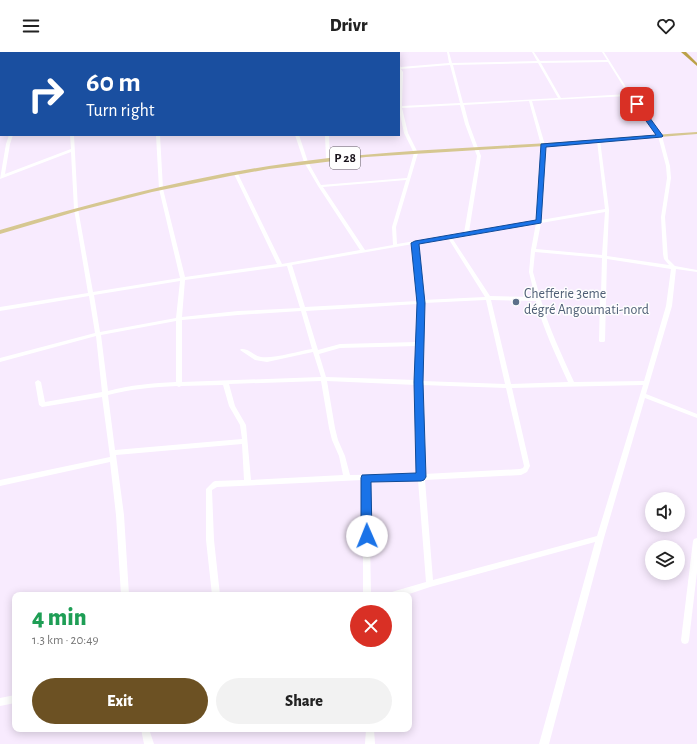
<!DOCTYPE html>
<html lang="en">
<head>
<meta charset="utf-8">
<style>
  body { margin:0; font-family:"Alegreya Sans",sans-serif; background:#f2f2f2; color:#222; height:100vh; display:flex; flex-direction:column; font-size:15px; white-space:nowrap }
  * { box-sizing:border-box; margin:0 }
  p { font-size:13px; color:#767676 }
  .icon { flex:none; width:22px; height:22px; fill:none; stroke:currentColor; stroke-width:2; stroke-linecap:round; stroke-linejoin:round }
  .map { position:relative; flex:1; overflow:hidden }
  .details { position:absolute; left:12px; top:540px; width:400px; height:140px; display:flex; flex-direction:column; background:#fff; border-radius:8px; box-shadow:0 2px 10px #0003 }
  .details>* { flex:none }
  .banner { position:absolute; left:0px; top:0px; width:400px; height:84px; box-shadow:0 2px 10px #0003; background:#1a4fa0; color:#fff; overflow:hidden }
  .controls { position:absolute; left:645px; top:440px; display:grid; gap:8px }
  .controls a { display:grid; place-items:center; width:40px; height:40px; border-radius:50%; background:#fff; box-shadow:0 2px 10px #0003; font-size:20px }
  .pin { position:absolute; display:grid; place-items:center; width:34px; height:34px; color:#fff; margin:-17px; border-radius:8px; box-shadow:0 2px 6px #0006 }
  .me { position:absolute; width:44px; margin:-22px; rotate:359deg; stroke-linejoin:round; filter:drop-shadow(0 0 3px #0008) }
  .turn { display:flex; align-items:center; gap:14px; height:84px; padding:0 20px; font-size:18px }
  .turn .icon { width:52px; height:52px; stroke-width:2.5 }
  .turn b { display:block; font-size:28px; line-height:34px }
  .round { display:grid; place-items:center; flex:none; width:42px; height:42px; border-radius:21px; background:#f2f2f2 }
  .summary { display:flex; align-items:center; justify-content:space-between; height:68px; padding:0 20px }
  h1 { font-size:24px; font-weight:800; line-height:30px; color:#1e9e55 }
  .button { display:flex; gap:8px; margin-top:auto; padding:8px 20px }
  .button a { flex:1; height:46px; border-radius:24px; background:#6c5123; color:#fff; font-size:16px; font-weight:800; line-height:46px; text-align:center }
  .button a+a { background:#f2f2f2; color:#222 }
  header { display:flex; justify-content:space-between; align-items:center; height:52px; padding:0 20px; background:#fff; font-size:18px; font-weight:800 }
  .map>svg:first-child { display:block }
</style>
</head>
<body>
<header><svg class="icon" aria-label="menu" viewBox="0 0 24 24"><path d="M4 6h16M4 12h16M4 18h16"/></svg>Drivr<svg class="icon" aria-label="heart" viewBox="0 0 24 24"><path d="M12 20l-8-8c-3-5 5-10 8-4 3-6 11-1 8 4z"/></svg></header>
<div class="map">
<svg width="697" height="692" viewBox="0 0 697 692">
  <rect width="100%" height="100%" fill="#f8ebfe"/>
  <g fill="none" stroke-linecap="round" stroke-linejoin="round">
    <g fill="#fff" fill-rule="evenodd">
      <rect x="212" y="0" width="3" height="1"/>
      <rect x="274" y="0" width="2" height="1"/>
      <rect x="332" y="0" width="3" height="1"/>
      <rect x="395" y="0" width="2" height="1"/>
      <path d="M447 0H449L452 11 537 9 532 0H534L540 9 607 8 602 0H604L631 43 662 84 670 114 671 126 665 165 668 207 675 214 697 218V220L676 217 672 254 646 342 697 362V366L645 346 604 486 549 692H539L595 490 430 535 406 543H391L392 540 395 539 426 530 418 428H369L371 543H363V428L217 435 212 438 214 488 220 543H212L206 488V437L213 430 215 429 244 428 242 392 116 403 124 463 129 543H121L116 463 110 410 0 434V428L110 405 102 345 42 355 39 353 35 330 38 328 41 330 45 350 102 340 96 284 0 310V306L95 281 89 244 0 259V255L88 241 74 157 71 100 0 127 6 92 9 83H13L10 92 5 122 71 97 70 83H74L78 157 93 240 180 226 159 137 156 83H160L163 137 185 225 277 212 234 122 236 121 238 122 282 212 360 198 318 134 304 110 295 83H299L308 110 321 133 407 126 414 101 404 81 399 58V14L401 15 449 11ZM608 10 628 42 561 46 541 11ZM538 11 558 46 463 51 453 13ZM450 13 460 51 402 54 403 20 401 17ZM629 44 658 84 666 114 667 126 661 165 663 202 664 207 669 213 607 204 609 158 600 88 597 89 605 157 541 168 545 93 532 49ZM529 49 541 93 537 169 469 180 481 104 469 72 464 53ZM460 53 465 72 477 104 464 181 397 192 396 175 418 101 408 81 402 56ZM406 128 392 175 393 193 365 198 323 135ZM605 160 602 203 536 197 541 171ZM536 171 531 198 529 220 535 245 490 244 452 186ZM448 186 485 245 423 248 417 192ZM413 192 418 249 305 255 292 213ZM535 200 602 206 601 242 540 245 533 220ZM607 207 671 217 666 254 644 329 574 330C562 303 549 277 541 248L600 245 599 289 600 290H604L605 289ZM287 214 300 256 238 259 182 265 185 228ZM180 229 176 266 100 280 94 243ZM486 248 505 332 422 329 424 251ZM491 248 536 249C543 277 556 303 568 330L511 332ZM418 252 417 290 340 292 318 298 306 259ZM301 259 312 297C299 299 273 307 261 305 254 304 249 296 241 297L240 298 255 308 267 310 313 300 321 325 182 330V268L238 263ZM176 269V330C153 331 130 333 108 339L101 283ZM417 294 416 328 326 325 319 302 340 296ZM321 329 329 376 332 388 339 404 343 423 251 428 246 373 235 354 229 332ZM327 329 416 333 418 422 350 423 345 404 338 388 335 376ZM223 333 229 354 240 373 242 387 115 398 108 343C131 337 153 335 177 334L179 335 181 334ZM422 333 506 336 524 414 523 416 520 417 424 422ZM643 333 597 484 433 528 425 428 521 423 527 420 530 414 512 336Z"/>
      <path d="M325 83H329L330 107 328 108 326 107Z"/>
      <path d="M697 486V520L689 588 688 591 685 592 682 591 681 588 693 489 694 487Z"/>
      <path d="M15 643V651L0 654V646Z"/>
      <path d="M141 677H149L154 692H144Z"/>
      <path d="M366 677H374L375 692H365Z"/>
    </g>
    <path fill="#d6c791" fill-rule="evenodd" d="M697 80V82L560 93 366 105 269 117 230 124 152 140 78 159 0 182V178C89 152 178 128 269 114 350 101 431 98 513 93 574 90 636 84 697 80Z"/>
    <path fill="#bba148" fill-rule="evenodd" d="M681 0H686L697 11V14Z"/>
  </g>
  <path fill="#1a73e8" stroke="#114b97" d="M635 51H639L663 84 662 85 546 95 541 171 419 192 425 251 423 330 426 425 424 428 421 429 371 430 372 484 371 488 367 489 363 488 361 484V426L362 423 416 421 414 330 417 251 411 191 415 189 536 168 541 92 656 83 634 52Z"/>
  <circle fill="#5c6f8a" stroke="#fefefe" stroke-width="1.5" cx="516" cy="250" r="4"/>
  <g text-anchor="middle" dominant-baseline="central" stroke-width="3" stroke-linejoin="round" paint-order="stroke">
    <rect fill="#fefefe" stroke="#5d595e" stroke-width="1" x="330" y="95" width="30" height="22" rx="3"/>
    <g font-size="13" font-weight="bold" fill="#18121a">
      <text x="345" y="106">P 28</text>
    </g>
    <g font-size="14" fill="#4e5e75" stroke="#fefefe" text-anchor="start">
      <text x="524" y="242">Chefferie 3eme<tspan x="524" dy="16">dégré Angoumati-nord</tspan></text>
    </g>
  </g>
</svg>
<div class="controls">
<a><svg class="icon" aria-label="sound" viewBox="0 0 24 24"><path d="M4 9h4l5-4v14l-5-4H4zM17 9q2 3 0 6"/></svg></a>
<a><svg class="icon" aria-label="layers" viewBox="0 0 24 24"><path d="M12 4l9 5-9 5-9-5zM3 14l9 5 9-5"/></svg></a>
</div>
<div class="pin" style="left:637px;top:52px;background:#d93025"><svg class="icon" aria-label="arrive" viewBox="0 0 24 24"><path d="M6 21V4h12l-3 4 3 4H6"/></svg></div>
<svg class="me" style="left:367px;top:484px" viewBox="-20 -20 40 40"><circle r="19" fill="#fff"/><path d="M0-13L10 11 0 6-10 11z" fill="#1a73e8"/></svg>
<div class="banner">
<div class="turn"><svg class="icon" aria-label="right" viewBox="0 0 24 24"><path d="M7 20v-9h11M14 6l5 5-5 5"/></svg><div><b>60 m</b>Turn right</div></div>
</div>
<section class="details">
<div class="summary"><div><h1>4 min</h1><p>1.3 km · 20:49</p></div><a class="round" style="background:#d93025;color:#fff"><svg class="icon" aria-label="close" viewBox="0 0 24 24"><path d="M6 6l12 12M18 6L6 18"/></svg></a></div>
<div class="button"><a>Exit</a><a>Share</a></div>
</section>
</div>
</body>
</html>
